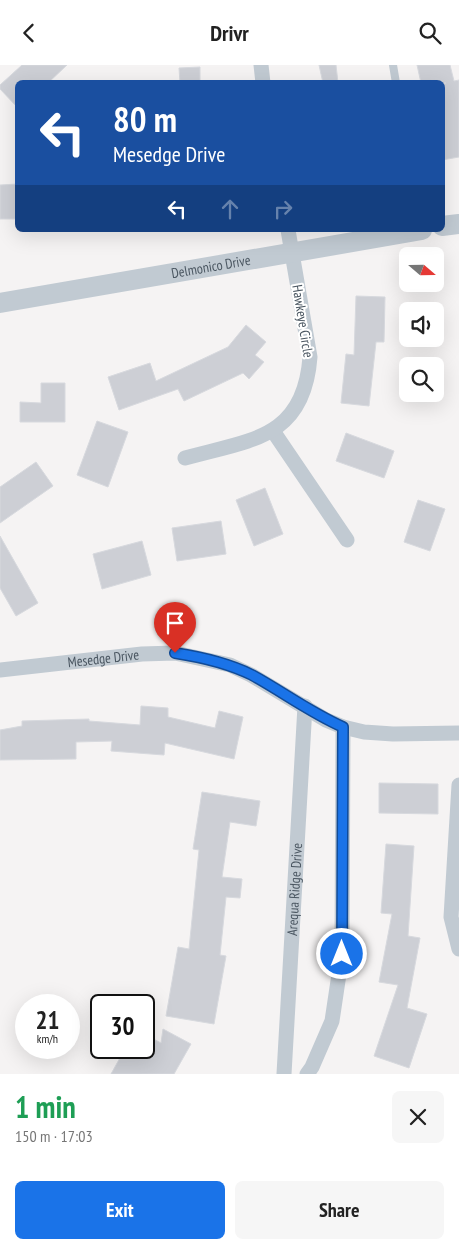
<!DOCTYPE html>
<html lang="en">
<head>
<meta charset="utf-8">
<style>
  body { margin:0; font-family:"PT Sans Narrow",sans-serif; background:#f6f6f6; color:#222; height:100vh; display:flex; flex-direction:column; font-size:19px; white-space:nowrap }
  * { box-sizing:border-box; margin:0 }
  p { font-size:16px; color:#767676 }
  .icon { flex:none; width:28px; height:28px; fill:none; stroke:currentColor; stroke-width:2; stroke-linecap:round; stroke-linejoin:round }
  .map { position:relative; height:1009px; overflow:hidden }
  .drawer { display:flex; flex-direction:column; background:#fff; flex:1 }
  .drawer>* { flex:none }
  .guide { position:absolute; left:15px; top:15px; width:430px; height:152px; border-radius:8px; box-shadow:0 5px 20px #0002; background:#1a4fa0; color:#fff; overflow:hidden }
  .needle { width:32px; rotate:110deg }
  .buttons { position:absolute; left:399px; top:182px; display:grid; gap:10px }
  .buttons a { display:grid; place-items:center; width:45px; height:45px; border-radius:8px; background:#fff; box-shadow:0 5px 20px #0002; font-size:25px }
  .speed { position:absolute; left:15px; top:929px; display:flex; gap:10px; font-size:25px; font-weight:700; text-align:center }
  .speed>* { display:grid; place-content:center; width:65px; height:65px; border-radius:50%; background:#fff; box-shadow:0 5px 20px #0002; line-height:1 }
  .speed small { font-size:12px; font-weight:400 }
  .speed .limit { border:2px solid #111; border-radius:8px; background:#fff; color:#111 }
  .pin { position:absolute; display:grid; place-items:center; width:42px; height:42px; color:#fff; margin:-51px -21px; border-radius:50% 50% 50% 0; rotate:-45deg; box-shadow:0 0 5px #0007 }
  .pin .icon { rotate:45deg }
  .me { position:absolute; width:55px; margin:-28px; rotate:0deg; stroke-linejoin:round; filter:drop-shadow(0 0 4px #0008) }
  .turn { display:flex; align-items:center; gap:18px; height:105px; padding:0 15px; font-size:22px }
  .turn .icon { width:65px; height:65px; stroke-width:2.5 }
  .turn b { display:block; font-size:35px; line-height:42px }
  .lanes { display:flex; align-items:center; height:48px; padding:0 15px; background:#0003; justify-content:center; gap:25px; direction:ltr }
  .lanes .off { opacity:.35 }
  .round { display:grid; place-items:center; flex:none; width:52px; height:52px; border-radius:8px; background:#f6f6f6 }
  .headline { display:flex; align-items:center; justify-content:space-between; height:85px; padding:0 15px }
  h1 { font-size:30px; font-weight:700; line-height:38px; color:#1e9e55 }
  .button { display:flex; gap:10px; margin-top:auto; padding:10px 15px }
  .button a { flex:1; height:58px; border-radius:8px; background:#1a73e8; color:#fff; font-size:20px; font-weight:700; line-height:58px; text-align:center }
  .button a+a { background:#f6f6f6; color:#222 }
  header { display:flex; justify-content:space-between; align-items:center; height:65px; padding:0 15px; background:#fff; font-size:22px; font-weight:700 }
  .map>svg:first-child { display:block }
</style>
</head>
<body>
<header><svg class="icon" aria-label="back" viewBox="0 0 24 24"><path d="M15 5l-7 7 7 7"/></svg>Drivr<svg class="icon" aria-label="search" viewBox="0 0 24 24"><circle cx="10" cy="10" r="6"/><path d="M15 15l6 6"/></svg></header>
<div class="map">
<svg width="459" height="1009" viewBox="0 0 459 1009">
  <rect width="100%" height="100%" fill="#f5f3f3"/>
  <g fill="#cdcfd5" stroke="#d7d9de">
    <path d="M22 0H67L48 18H18V43L0 24V20Z"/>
    <path d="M319 0H336L338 18H323Z"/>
    <path d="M417 0H450L454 16 459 15V92L442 95V18H446H421Z"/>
    <path d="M200 2V18H180L179 3Z"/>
    <path d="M18 119V154H0V120Z"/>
    <path d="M356 231 385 232 384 277H376L369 341 341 338 346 289 354 290Z"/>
    <path d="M246 260 266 277 255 290 264 297 249 314 243 308 184 336 178 324 119 345 108 312 150 298 156 316 228 282Z"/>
    <path d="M41 318H65V357H20V337L41 338Z"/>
    <path d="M97 356 128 367 108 422 77 410Z"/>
    <path d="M346 368 394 386 384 413 336 396Z"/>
    <path d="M36 397 53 421 0 458V422Z"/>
    <path d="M265 423 283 469 254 481 236 435Z"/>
    <path d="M418 435 445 444 430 486 404 477Z"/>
    <path d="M221 456 226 489 177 496 172 463Z"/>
    <path d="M0 471 38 538 16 551 0 523Z"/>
    <path d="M142 476 151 510 102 524 93 489Z"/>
    <path d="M141 641 168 643V652L215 663 219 646 243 652 234 694 165 678 164 690 111 686 112 676 76 677V694L0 695V665L22 661V656L89 654V656L140 660Z"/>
    <path d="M379 718 438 719V749L379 748Z"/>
    <path d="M202 727 260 736 256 761 230 757 222 812 242 814 240 833 226 832 220 890 226 891 214 959 166 951 178 882 189 884 199 785 193 784Z"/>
    <path d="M386 779 414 781 408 871 420 873 407 943 427 949 409 1003 374 991 398 920 379 917 392 849 381 848Z"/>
    <path d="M163 964 191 979 174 1009H111L126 982H144V969L161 978Z"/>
  </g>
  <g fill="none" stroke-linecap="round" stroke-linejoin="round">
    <path stroke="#c1cad2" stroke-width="8" d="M393 0 396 18"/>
    <g stroke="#c1cad2" stroke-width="15">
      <path d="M261 0 263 18"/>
      <path d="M273 366 347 475"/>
      <path d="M185 393C250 375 304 374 310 292L288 165"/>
      <path id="s1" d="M0 605 142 589 175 588 230 600 251 610 326 655 343 662 364 667 393 669 459 668"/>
      <path d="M459 720 451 852 459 884"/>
      <path id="s2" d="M284 1009 305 641"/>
      <path d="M307 1009 312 1002 332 956 342 889 343 662"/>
    </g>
    <g stroke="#c1cad2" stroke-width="20">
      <path d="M442 161 459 159"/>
      <path id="s3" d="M0 238 422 165"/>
    </g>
  </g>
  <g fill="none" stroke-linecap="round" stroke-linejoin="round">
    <g stroke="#114b97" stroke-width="12">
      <path id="route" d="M175 588C201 592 228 598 252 610 283 627 311 648 343 662L342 889"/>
    </g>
    <use href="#route" stroke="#1a73e8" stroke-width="9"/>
  </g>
  <g text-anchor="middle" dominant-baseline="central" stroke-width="4" stroke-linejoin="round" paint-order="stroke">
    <g font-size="14" fill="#4a5661" stroke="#fff">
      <text stroke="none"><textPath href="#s3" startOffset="214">Delmonico Drive</textPath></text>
      <text transform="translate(303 256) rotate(81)">Hawkeye Circle</text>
      <text stroke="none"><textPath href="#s1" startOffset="104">Mesedge Drive</textPath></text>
      <text stroke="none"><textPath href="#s2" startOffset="185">Arequa Ridge Drive</textPath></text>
    </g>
  </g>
</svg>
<div class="buttons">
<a><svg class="needle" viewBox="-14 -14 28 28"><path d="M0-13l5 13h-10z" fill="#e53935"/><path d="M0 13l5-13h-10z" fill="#767676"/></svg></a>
<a><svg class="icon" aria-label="sound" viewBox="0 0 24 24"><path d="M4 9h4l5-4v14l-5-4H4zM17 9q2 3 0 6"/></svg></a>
<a><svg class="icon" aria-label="search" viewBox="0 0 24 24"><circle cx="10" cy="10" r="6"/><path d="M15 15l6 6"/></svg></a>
</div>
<div class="speed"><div>21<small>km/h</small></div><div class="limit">30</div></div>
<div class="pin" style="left:175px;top:588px;background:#d93025"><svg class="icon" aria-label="arrive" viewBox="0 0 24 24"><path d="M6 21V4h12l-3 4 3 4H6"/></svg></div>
<svg class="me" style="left:342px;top:889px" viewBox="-20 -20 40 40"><circle r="17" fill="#1a73e8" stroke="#fff" stroke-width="3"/><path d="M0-11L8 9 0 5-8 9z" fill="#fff"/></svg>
<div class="guide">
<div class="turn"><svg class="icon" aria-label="left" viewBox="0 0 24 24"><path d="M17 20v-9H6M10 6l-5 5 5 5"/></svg><div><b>80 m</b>Mesedge Drive</div></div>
<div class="lanes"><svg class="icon" aria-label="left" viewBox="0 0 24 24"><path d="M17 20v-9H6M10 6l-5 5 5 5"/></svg><svg class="icon off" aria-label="ahead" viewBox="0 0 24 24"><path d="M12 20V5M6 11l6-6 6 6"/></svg><svg class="icon off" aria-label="right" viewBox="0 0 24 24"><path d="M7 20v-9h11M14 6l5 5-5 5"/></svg></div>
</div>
</div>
<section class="drawer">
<div class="headline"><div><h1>1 min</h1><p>150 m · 17:03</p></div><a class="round"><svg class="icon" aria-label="close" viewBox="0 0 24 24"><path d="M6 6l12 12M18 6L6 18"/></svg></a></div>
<div class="button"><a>Exit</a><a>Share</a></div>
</section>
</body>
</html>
